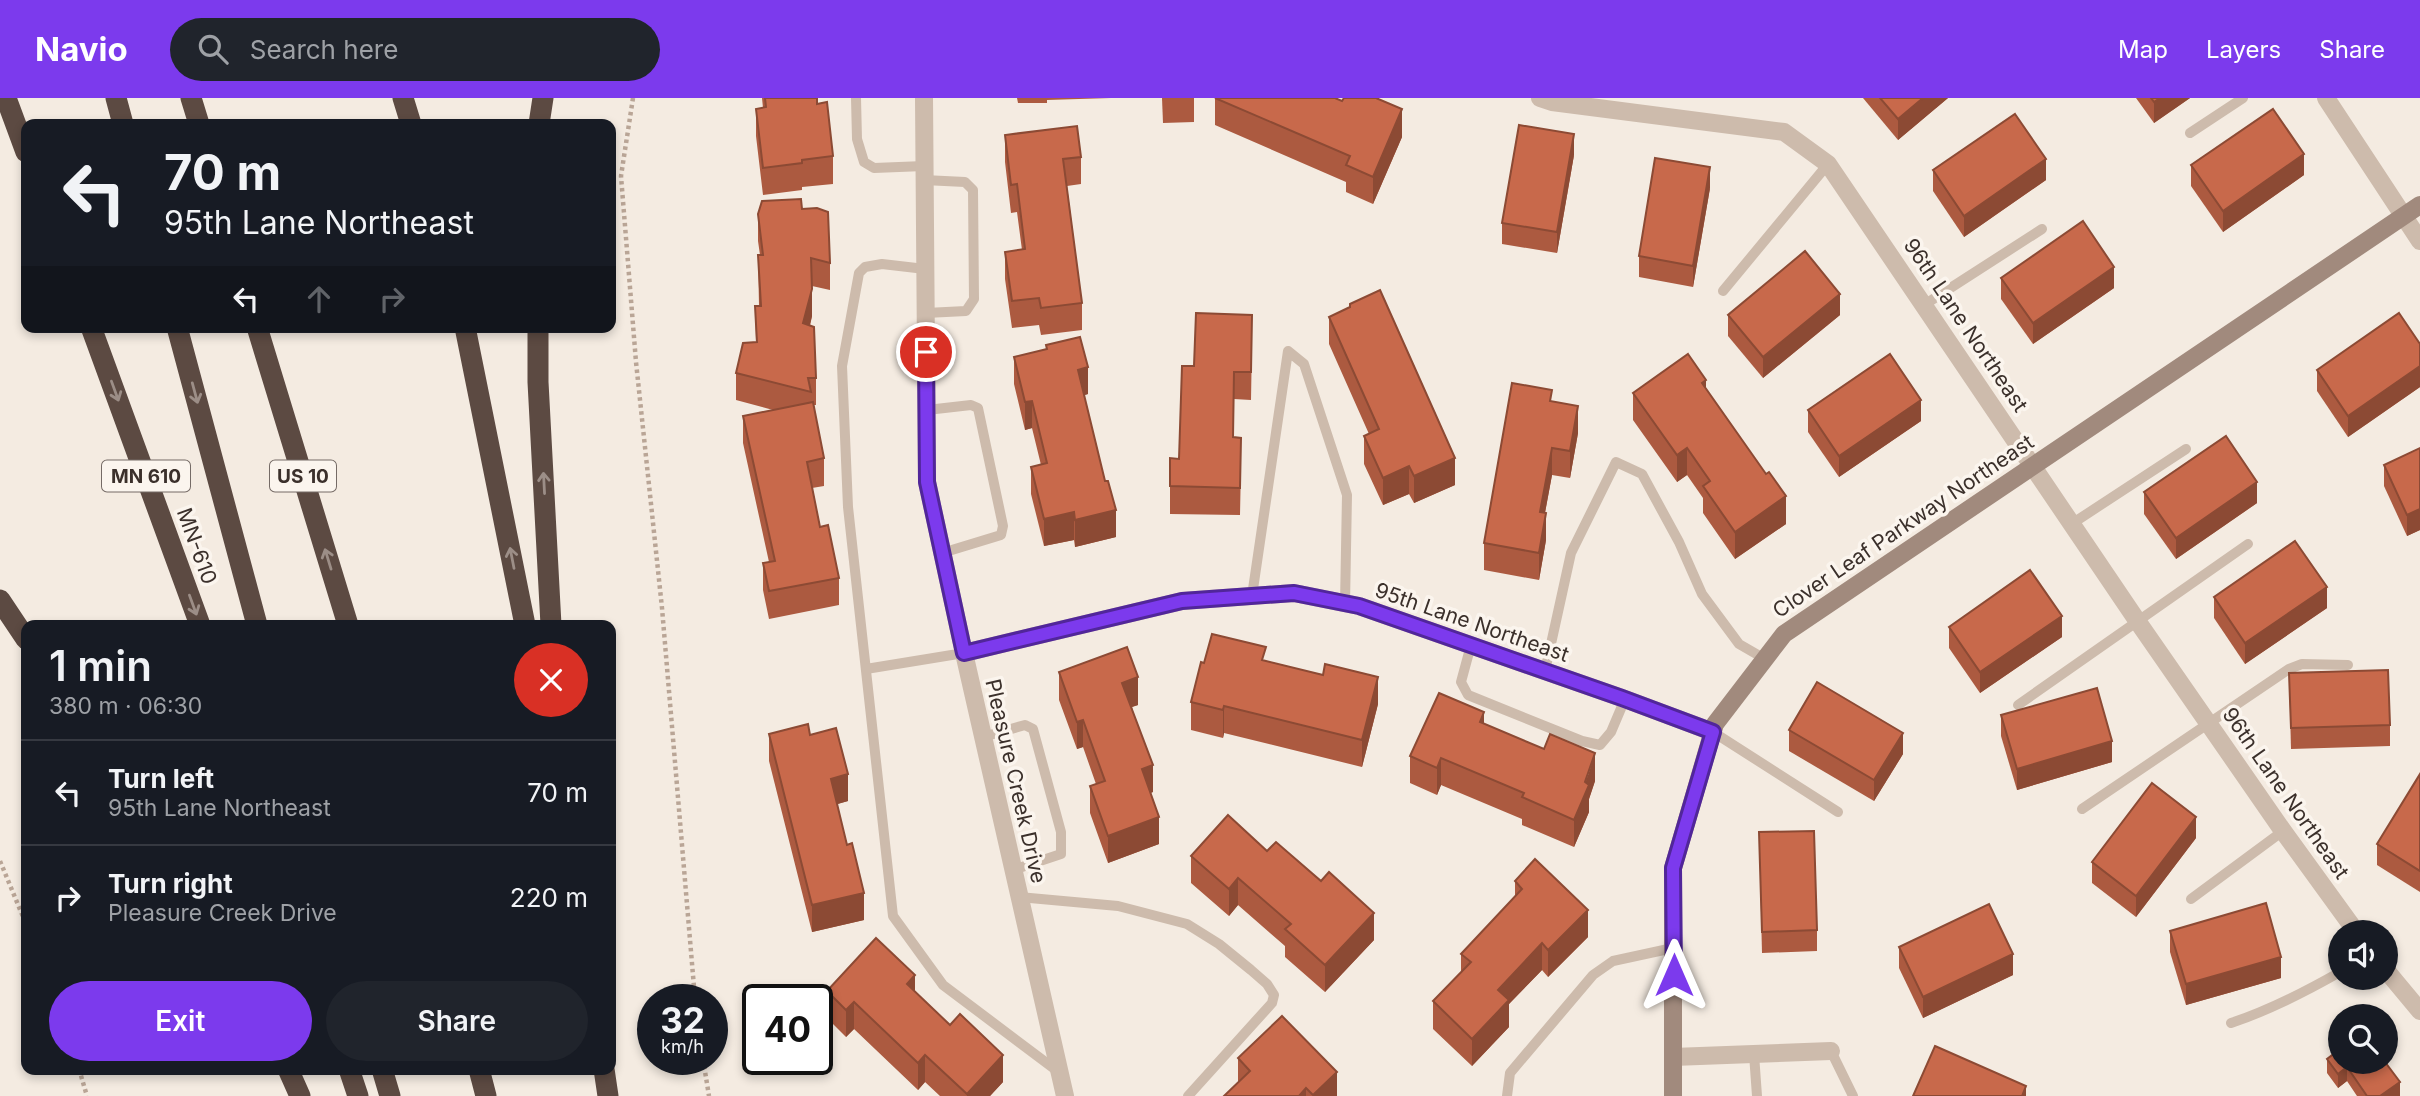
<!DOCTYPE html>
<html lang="en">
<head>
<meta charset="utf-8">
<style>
  body { margin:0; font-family:Inter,sans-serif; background:#20242c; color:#f1f3f6; height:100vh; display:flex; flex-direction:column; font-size:26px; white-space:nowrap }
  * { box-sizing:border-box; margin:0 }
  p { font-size:23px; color:#9ea1a6 }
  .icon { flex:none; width:38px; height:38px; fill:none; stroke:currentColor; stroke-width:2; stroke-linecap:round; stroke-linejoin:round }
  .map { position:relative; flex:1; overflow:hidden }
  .drawer { position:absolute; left:21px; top:522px; width:595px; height:455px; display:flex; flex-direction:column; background:#171b24; border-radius:14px; box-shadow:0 4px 10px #0003 }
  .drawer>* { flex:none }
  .hud { position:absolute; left:21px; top:21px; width:595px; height:214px; border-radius:14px; box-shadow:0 4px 10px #0003; background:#171b24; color:#f1f3f6; overflow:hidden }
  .controls { position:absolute; left:2328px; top:822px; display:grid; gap:14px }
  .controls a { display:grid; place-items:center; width:70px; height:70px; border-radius:50%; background:#171b24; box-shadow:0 4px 10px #0003; font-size:35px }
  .speed { position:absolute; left:637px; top:886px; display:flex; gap:14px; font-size:35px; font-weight:700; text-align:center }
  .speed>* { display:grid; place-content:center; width:91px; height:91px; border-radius:50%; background:#171b24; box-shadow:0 4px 10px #0003; line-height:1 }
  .speed small { font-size:18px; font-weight:400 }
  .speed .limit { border:4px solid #111; border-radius:10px; background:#fff; color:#111 }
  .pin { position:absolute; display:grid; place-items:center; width:60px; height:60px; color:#fff; margin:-30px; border:4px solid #fff; border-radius:50%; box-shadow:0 2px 7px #0007 }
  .me { position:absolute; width:77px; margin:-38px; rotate:0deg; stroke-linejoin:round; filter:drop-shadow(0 0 5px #0008) }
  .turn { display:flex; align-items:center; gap:24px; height:147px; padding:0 28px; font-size:32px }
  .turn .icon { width:91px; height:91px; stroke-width:2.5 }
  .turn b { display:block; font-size:49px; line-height:60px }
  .lanes { display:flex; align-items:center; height:66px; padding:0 28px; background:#0003; justify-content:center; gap:35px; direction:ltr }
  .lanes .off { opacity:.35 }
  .round { display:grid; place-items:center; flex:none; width:74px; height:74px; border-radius:37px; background:#20242c }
  .overview { display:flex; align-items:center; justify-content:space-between; height:119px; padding:0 28px }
  h1 { font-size:42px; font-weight:600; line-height:52px }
  .button { display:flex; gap:14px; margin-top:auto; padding:14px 28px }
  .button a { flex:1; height:80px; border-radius:42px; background:#7c3aed; color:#fff; font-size:28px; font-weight:600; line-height:80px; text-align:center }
  .button a+a { background:#20242c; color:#f1f3f6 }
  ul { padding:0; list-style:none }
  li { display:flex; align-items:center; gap:21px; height:105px; padding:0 28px; border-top:2px solid #363941 }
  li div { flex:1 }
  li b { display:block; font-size:26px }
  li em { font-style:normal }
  header { display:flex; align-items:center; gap:42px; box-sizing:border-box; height:98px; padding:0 35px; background:#7c3aed; color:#fff }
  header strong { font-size:33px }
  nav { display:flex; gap:38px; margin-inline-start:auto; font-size:24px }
  .search { width:490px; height:63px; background:#20242c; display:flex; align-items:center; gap:18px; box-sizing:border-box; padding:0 24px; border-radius:38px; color:#9ea1a6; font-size:26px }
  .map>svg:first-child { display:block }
</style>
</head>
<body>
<header>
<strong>Navio</strong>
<div class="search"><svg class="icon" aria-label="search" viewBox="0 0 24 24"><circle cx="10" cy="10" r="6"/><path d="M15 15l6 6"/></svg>Search here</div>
<nav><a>Map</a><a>Layers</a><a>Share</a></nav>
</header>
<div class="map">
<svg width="2420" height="998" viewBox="0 0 2420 998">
  <rect width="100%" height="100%" fill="#f4ebe1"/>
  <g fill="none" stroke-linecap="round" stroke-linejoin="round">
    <g stroke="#b9a596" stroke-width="4.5" stroke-dasharray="3.5 3.5" stroke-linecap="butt">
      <path d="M633 0 621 78 636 264 662 510 695 901"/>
      <path d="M0 763 26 826"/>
      <path d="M703 961 709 998"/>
      <path d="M79 971 87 998"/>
    </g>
    <g stroke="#cdbbac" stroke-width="10">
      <path d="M856 0 857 41 864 64 874 70 924 68"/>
      <path d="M2190 35 2243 0"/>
      <path d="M924 82 965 84 973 92 974 201 966 213 926 215"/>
      <path d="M925 171 882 166 865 169 859 175 842 268 848 409 893 818 943 887 1060 975"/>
      <path d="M1723 193 1828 66"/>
      <path d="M1924 207 2042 131"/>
      <path d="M927 312 971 307 978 310 1003 428 1001 437 942 455"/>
      <path d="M2073 425 2186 351"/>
      <path d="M1252 498 1288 253 1304 266 1347 397 1345 506"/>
      <path d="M1471 547 1461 584 1468 597 1582 643 1600 647 1611 634 1625 601"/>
      <path d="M866 571 964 555"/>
      <path d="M1545 573 1571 455 1616 364 1642 376 1679 444 1702 496 1739 546 1765 561"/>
      <path d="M2018 607 2248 446"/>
      <path d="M1713 634 1838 714"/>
      <path d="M983 639 1025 627 1033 631 1061 734V756L1013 772"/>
      <path d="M2082 711 2289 571 2302 566 2348 567"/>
      <path d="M1019 799 1118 808 1187 826 1219 846 1251 872 1267 886 1274 897 1272 905 1188 998"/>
      <path d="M2191 801 2283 733"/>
      <path d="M2231 925C2270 912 2305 894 2340 874"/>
      <path d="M1831 953 1853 998"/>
      <path d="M1754 956 1757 998"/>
      <path d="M1507 998 1510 975 1593 877 1613 863 1673 850"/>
    </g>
    <g stroke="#cdbbac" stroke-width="18">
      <path d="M924 0 927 384 964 555 1065 998"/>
      <path d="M1540 0 1552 4 1784 34 1828 66 2138 524 2283 733 2357 835"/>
      <path d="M2326 0 2420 143"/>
      <path d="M964 555 1182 503 1294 495 1359 508 1622 600 1713 634"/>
      <path d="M2385 871 2420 913"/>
      <path d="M1673 959 1831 953"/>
    </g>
    <path stroke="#a18a7d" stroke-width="18" d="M1673 998V770L1715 626 1784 536 2420 107"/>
    <g stroke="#5c4a42" stroke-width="21">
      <path d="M6 0 26 54"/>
      <path d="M116 0 123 26"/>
      <path d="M191 0 199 26"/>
      <path d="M403 0 411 26"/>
      <path d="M539 26 543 0"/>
      <path d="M91 229 200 527"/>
      <path d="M177 229 257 527"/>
      <path d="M257 229 348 527"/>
      <path d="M465 229 525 527"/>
      <path d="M538 229V284L551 527"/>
      <path d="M0 502 26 541"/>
      <path d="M288 971 300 998"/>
      <path d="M349 971 358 998"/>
      <path d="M382 971 390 998"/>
      <path d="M479 971 486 998"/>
      <path d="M604 971 608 998"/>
    </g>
  </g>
  <g fill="#ac5a40">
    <path d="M762 0H817V6L833 58V86L802 89V92L763 97 756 38V11L763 10Z"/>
    <path d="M1017 0H1111L1047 2V5H1018Z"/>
    <path d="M1162 0H1194V24L1163 25Z"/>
    <path d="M1215 0 1402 39 1373 106 1346 94V84L1215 27Z"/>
    <path d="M1863 0H1948L1898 42Z"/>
    <path d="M2136 0H2190L2154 25Z"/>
    <path d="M1005 37 1081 59V86L1067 88 1082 205V232L1041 237 1039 227 1012 230 1005 181V154L1022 152 1017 114 1011 115 1005 64Z"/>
    <path d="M1574 57 1557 155 1502 146V125Z"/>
    <path d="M2191 67 2304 77 2223 134 2191 88Z"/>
    <path d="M1933 72 2046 82 1964 139 1933 93Z"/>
    <path d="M1710 90 1693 189 1639 179V158Z"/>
    <path d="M802 111 830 165V192L812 188V218L810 228 816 280V307H813L824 360V388L812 390 820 429 839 480V507L769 521 763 492V465L769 464 743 345V318L773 312 736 302V275L756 244 755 208H759L758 157H760L758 143V116Z"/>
    <path d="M2001 180 2114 190 2033 246 2001 201Z"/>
    <path d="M1728 217H1840L1763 280 1728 238Z"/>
    <path d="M1329 219 1455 387 1414 405 1409 396 1383 407 1364 366V338L1369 336 1329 246Z"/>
    <path d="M1252 244 1251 302 1234 301 1233 339 1241 367 1240 417 1170 416V360L1179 361 1194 268Z"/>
    <path d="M2420 246V289L2348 339 2317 293V272Z"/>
    <path d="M1046 247 1088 296 1084 297 1116 439 1075 449 1074 442 1044 448 1031 396V369L1041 367 1032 330 1025 332 1014 286V259L1046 251Z"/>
    <path d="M1706 292 1786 426 1735 461 1703 415V400L1687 377 1677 384 1633 322V295Z"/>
    <path d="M1552 303 1578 335 1570 380 1552 377 1545 415 1546 442 1539 482 1484 472V445Z"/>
    <path d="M1808 312 1921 323 1839 379 1808 334Z"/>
    <path d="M2420 350V432L2407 438 2384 388V367Z"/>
    <path d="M2144 394 2257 405 2176 461 2144 416Z"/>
    <path d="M2214 499 2327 510 2245 566 2214 520Z"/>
    <path d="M1949 529 2062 539 1980 595 1949 550Z"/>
    <path d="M1266 563 1378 606 1362 669 1224 635 1223 640 1191 632V604L1204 565Z"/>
    <path d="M1059 574 1138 607 1132 609 1153 694 1150 695 1159 746 1108 765 1090 715V688L1096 686 1083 649 1077 651 1059 602Z"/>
    <path d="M2289 575 2390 627V648L2291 651Z"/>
    <path d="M2001 617 2112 664 2017 692 2001 638Z"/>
    <path d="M1484 626 1595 683 1589 701V714L1574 749 1522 727V721L1441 687 1437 697 1410 685V658Z"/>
    <path d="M1789 632 1903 656 1874 703 1789 653Z"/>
    <path d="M769 636 810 637 848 703 837 706 864 822 812 834 769 663Z"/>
    <path d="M2420 676V794L2377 767V746Z"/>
    <path d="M1759 734 1817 832V853L1762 855Z"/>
    <path d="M2196 740 2136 819 2092 785V764Z"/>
    <path d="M1267 753 1374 842 1325 894 1285 859V848L1238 807 1229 818 1191 785V758Z"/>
    <path d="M1515 783 1588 839 1548 879 1542 872 1509 906V929L1472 968 1433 931V903L1461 874V856L1515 799Z"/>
    <path d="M2170 833 2281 880 2186 907 2170 854Z"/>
    <path d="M1899 849 2013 877 1923 920 1899 870Z"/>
    <path d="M827 893 915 894 1003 984 990 998H940L925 984 918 992 854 931 846 939 827 920Z"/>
    <path d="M2340 951 2400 998H2357L2347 983 2338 990 2327 975V961Z"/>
    <path d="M1238 960 1337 998H1224L1238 985Z"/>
  </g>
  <g fill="#8c4a34">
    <path d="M1923 0H1948L1898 42V21Z"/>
    <path d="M2160 0H2190L2154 25V4Z"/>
    <path d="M1402 11V39L1373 106V79Z"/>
    <path d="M1574 36V57L1557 155V134Z"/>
    <path d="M2304 56V77L2223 134V113Z"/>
    <path d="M2046 61V82L1964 139V118Z"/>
    <path d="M1710 69V90L1693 189V168Z"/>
    <path d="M2114 169V190L2033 246V225Z"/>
    <path d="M812 191V218L803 253V225Z"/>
    <path d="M1840 196V217L1763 280V259Z"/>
    <path d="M2420 268V289L2348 339V318Z"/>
    <path d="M1088 269V296L1078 299V272Z"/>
    <path d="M1706 282V309L1702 285Z"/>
    <path d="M1921 302V323L1839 379V358Z"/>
    <path d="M1032 303V330L1025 332V304Z"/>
    <path d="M1578 308V335L1570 380V353Z"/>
    <path d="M1552 350V377L1540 441V414Z"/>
    <path d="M1687 350V377L1677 384V357Z"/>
    <path d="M1455 360V387L1414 405V378Z"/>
    <path d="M1409 368V396L1383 407V380Z"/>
    <path d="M2257 384V405L2176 461V440Z"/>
    <path d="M1786 398V426L1735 461V434Z"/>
    <path d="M2420 411V432L2407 438V417Z"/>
    <path d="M1116 412V439L1075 449V422Z"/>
    <path d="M1074 414V442L1044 448V421Z"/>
    <path d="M1546 415V442L1539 482V455Z"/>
    <path d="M2327 489V510L2245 566V545Z"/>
    <path d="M2062 518V539L1980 595V574Z"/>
    <path d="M1138 579V607L1122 612V585Z"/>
    <path d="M1378 579V606L1362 669V642Z"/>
    <path d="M1224 608V635L1223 640V612Z"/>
    <path d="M1484 614V641L1480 624Z"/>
    <path d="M1083 622V649L1077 651V624Z"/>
    <path d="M1903 635V656L1874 703V682Z"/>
    <path d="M2112 643V664L2017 692V671Z"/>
    <path d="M1595 655V683L1589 701V714L1574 749V722Z"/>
    <path d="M1441 660V687L1437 697V670Z"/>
    <path d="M1153 667V694L1142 698V671Z"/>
    <path d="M848 676V703L831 708V681Z"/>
    <path d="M1159 719V746L1108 765V738Z"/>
    <path d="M2196 719V740L2136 819V798Z"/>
    <path d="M1238 780V807L1229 818V791Z"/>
    <path d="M864 795V822L812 834V807Z"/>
    <path d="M1588 812V839L1548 879V852Z"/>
    <path d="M1374 815V842L1325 894V867Z"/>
    <path d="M1542 845V872L1509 906V929L1472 968V941L1498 892Z"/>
    <path d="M2013 856V877L1923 920V899Z"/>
    <path d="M2281 859V880L2186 907V886Z"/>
    <path d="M915 877V904L907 886Z"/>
    <path d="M854 904V931L846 939V912Z"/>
    <path d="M925 957V984L918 992V965Z"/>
    <path d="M1003 957V984L990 998H967V996Z"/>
    <path d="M2347 969V983L2338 990V976Z"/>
    <path d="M1337 974V998H1313V997Z"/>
    <path d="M2400 984V998H2380Z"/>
    <path d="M2026 988V998H2022Z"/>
    <path d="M1306 990V998H1299Z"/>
  </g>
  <g fill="#c8694b" stroke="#8c4a34" stroke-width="2">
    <path d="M765 0H817V6L827 4 833 58 802 62V65L763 70 756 11 766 9Z"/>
    <path d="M1215 0H1335L1342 3 1344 0H1376L1402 11 1373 79 1346 67 1350 58Z"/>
    <path d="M1880 0H1923L1898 21Z"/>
    <path d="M2151 0H2160L2154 4Z"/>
    <path d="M2273 11 2304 56 2223 113 2191 67Z"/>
    <path d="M2015 16 2046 61 1964 118 1933 72Z"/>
    <path d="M1519 27 1574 36 1557 134 1502 125Z"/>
    <path d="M1077 28 1081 59 1063 61 1082 205 1041 210 1039 200 1012 203 1005 154 1025 151 1017 86 1011 87 1005 37Z"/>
    <path d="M1655 60 1710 69 1693 168 1639 158Z"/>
    <path d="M801 101 802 111 817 110 828 114 830 165 811 160 812 191 803 225 814 229 816 280H808L811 294 736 275 743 245 757 244 755 208H761L758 157H763L758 116 762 103Z"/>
    <path d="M2083 123 2114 169 2033 225 2001 180Z"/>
    <path d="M1805 153 1840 196 1763 259 1728 217Z"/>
    <path d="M1380 192 1455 360 1414 378 1409 368 1383 380 1364 338 1379 331 1329 219 1350 209V206Z"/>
    <path d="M1196 215 1252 217 1251 274H1234L1233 339 1241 340 1240 390 1170 388V360L1179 361 1182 268H1194Z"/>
    <path d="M2399 215 2420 246V268L2348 318 2317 272Z"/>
    <path d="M1080 239 1088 269 1078 272 1105 383H1108L1116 412 1075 422 1074 414 1044 421 1031 369 1047 365 1032 303 1025 304 1014 259 1047 251 1046 247Z"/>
    <path d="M1688 256 1706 282 1702 285 1766 376 1769 374 1786 398 1735 434 1703 388 1710 383 1687 350 1677 357 1633 295Z"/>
    <path d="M1890 256 1921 302 1839 358 1808 312Z"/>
    <path d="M1512 285 1552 292 1550 303 1578 308 1570 353 1552 350 1540 414 1546 415 1539 455 1484 445Z"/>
    <path d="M813 304 824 360 807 364 820 429 828 427 839 480 769 493 763 465 775 463 743 318Z"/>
    <path d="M2226 338 2257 384 2176 440 2144 394Z"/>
    <path d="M2420 350V411L2407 417 2384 367Z"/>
    <path d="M2295 443 2327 489 2245 545 2214 499Z"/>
    <path d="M2030 472 2062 518 1980 574 1949 529Z"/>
    <path d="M1212 536 1266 549 1262 562 1323 577 1325 566 1378 579 1362 642 1224 608 1223 612 1191 604 1201 564 1204 565Z"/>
    <path d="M1127 549 1138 579 1122 585 1153 667 1142 671 1159 719 1108 738 1090 688 1105 683 1083 622 1077 624 1059 574Z"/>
    <path d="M2388 572 2390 627 2291 630 2289 575Z"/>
    <path d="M1817 584 1903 635 1874 682 1789 632Z"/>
    <path d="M2097 590 2112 643 2017 671 2001 617Z"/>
    <path d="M1439 595 1484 614 1480 624 1544 651 1550 636 1595 655 1585 684 1589 687 1574 722 1522 699 1524 695 1441 660 1437 670 1410 658Z"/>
    <path d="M808 626 810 637 836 630 848 676 831 681 847 747 852 745 864 795 812 807 769 636Z"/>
    <path d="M2420 676V773L2377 746Z"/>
    <path d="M2152 685 2196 719 2136 798 2092 764Z"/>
    <path d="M1228 717 1267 753 1276 744 1321 783 1329 774 1374 815 1325 867 1285 831 1291 826 1238 780 1229 791 1191 758Z"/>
    <path d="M1814 733 1817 832 1762 834 1759 734Z"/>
    <path d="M1535 761 1588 812 1548 852 1542 845 1498 892 1509 902 1472 941 1433 903 1471 864 1461 856 1522 791 1515 783Z"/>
    <path d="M2266 805 2281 859 2186 886 2170 833Z"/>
    <path d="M1989 806 2013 856 1923 899 1899 849Z"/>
    <path d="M876 840 915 877 907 886 950 927 960 916 1003 957 967 996 925 957 918 965 854 904 846 912 827 893Z"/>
    <path d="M1282 918 1337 974 1313 997 1306 990 1299 998H1224L1250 973 1238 960Z"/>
    <path d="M1935 948 2026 988 2022 998H1913Z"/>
    <path d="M2340 951V964H2385L2400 984 2380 998H2367L2347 969 2338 976 2327 961Z"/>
  </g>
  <defs><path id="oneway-shaft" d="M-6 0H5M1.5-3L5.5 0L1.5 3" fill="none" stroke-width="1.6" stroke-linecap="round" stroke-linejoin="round" transform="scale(1.75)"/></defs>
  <g stroke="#9c8e87">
    <use href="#oneway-shaft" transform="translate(115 293) rotate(70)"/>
    <use href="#oneway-shaft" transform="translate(195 295) rotate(75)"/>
    <use href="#oneway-shaft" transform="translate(544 385) rotate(-93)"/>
    <use href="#oneway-shaft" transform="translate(512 460) rotate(-101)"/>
    <use href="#oneway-shaft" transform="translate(328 461) rotate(-107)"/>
    <use href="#oneway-shaft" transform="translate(193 507) rotate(70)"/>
  </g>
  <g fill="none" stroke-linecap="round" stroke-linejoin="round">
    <g stroke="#51269a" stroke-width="18">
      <path id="route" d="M926 254 927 384 964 555 1182 503 1294 495 1359 508 1622 600 1713 634 1673 770 1674 877"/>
    </g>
    <use href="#route" stroke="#7c3aed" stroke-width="12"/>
  </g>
  <g text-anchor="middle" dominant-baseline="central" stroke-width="7" stroke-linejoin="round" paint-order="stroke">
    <g fill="#fbf5ee" stroke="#756b66" stroke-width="2">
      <rect x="102" y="362.5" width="88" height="31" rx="5"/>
      <rect x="270" y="362.5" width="66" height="31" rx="5"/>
    </g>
    <g font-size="19" font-weight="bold" fill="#3b302b">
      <text x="146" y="378">MN 610</text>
      <text x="303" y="378">US 10</text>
    </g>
    <g font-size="21" fill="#3b302b" stroke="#fbf5ee">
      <text transform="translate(1966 227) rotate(56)">96th Lane Northeast</text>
      <text transform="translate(1903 428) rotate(-34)">Clover Leaf Parkway Northeast</text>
      <text transform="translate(197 448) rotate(70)">MN-610</text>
      <text transform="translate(1472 524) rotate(19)">95th Lane Northeast</text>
      <text transform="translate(1016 683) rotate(77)">Pleasure Creek Drive</text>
      <text transform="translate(2286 695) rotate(55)">96th Lane Northeast</text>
    </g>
  </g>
</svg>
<div class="controls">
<a><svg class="icon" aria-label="sound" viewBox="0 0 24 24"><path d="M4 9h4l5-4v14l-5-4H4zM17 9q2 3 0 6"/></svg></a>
<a><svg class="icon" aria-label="search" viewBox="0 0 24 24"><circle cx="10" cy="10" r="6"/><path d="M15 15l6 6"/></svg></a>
</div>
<div class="speed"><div>32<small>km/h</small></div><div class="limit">40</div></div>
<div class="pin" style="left:926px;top:254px;background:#d93025"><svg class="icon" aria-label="arrive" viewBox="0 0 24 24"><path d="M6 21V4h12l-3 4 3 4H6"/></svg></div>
<svg class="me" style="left:1674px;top:877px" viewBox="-20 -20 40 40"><path d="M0-17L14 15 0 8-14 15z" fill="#7c3aed" stroke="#fff" stroke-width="4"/></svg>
<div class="hud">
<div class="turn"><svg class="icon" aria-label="left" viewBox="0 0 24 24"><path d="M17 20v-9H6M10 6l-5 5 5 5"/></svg><div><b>70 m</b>95th Lane Northeast</div></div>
<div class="lanes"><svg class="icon" aria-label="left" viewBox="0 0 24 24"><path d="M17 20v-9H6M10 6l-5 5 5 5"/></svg><svg class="icon off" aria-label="ahead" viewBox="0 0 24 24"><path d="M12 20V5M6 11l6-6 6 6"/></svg><svg class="icon off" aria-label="right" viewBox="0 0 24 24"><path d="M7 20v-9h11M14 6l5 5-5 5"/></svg></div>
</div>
<section class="drawer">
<div class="overview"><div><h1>1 min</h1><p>380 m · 06:30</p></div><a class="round" style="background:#d93025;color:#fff"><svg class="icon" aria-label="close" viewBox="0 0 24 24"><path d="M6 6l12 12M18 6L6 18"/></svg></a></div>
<ul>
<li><svg class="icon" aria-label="left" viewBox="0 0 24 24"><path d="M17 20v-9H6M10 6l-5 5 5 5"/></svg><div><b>Turn left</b><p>95th Lane Northeast</p></div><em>70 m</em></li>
<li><svg class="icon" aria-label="right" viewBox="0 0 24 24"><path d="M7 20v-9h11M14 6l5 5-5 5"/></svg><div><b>Turn right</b><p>Pleasure Creek Drive</p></div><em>220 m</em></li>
</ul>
<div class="button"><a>Exit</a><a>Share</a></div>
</section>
</div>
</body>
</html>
